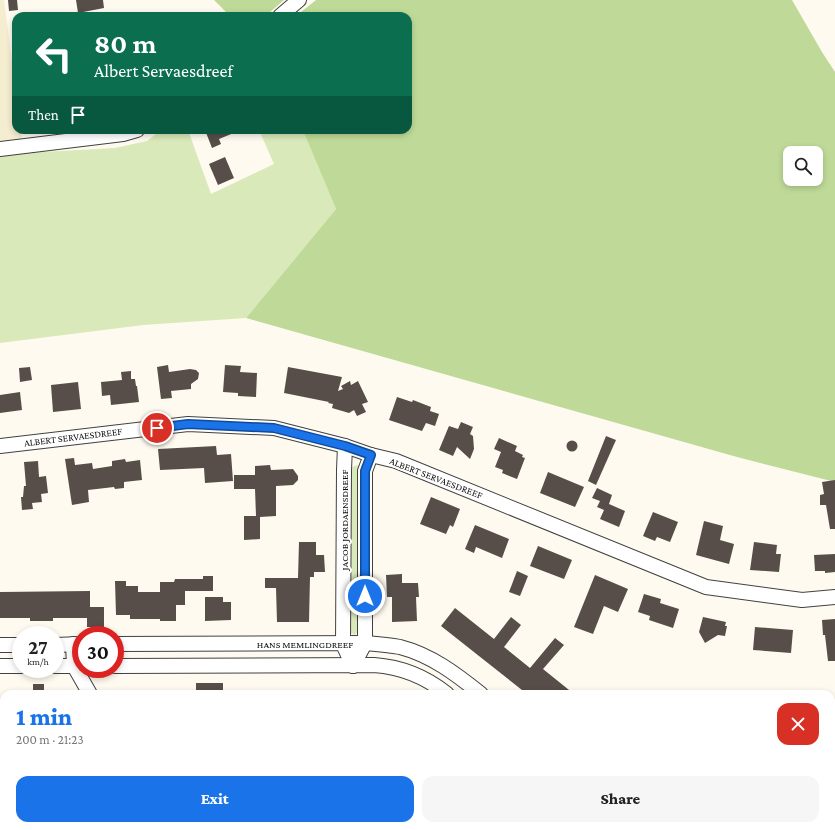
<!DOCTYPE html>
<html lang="en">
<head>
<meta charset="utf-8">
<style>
  body { margin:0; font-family:"Crimson Pro",serif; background:#f6f6f6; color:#222; height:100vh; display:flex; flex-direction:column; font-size:15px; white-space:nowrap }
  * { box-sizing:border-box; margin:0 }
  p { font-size:13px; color:#767676 }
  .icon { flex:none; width:22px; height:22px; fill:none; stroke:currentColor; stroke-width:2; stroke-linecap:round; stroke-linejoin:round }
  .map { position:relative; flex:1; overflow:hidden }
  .details { position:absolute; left:0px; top:690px; width:835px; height:140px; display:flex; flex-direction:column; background:#fff; border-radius:12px 12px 0 0; box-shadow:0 2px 6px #0003 }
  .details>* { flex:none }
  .top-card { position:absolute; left:12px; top:12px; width:400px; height:122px; border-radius:12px; box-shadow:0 2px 6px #0003; background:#0b6e4f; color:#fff; overflow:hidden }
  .buttons { position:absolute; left:783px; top:146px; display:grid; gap:8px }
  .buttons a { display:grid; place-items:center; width:40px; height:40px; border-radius:8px; background:#fff; box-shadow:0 2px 6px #0003; font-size:20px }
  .speed { position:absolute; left:12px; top:626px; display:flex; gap:8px; font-size:20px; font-weight:700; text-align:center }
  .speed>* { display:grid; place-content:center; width:52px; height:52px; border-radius:50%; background:#fff; box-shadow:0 2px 6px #0003; line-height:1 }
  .speed small { font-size:10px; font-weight:400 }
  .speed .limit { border:6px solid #d22; background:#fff; color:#111 }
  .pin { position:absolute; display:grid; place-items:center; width:34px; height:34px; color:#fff; margin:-17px; border:2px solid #fff; border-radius:50%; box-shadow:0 1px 4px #0007 }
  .me { position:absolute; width:44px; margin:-22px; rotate:0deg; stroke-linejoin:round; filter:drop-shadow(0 0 3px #0008) }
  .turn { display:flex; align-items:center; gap:14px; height:84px; padding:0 16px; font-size:18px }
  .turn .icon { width:52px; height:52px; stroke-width:2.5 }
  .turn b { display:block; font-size:28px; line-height:34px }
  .then { display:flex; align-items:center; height:38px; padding:0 16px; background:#0003; gap:8px; font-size:15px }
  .round { display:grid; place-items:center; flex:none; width:42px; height:42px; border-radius:12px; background:#f6f6f6 }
  .headline { display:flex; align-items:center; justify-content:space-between; height:68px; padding:0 16px }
  h1 { font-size:24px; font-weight:800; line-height:30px; color:#1a73e8 }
  .cta { display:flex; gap:8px; margin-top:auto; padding:8px 16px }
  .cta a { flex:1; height:46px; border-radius:12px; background:#1a73e8; color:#fff; font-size:16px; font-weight:800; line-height:46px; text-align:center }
  .cta a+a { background:#f6f6f6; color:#222 }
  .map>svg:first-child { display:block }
</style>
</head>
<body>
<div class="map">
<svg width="835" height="830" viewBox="0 0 835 830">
  <rect width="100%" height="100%" fill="#fffaef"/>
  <path fill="#f5edd0" d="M0 0H4L16 92V130H21L22 141 0 143Z"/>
  <g fill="#d9e9b9">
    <path d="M161 130H188L211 194 274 164 259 130H304L336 209 246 318 143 325 0 343V157L23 153 115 148 147 141Z"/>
    <path d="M358 465 360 466 359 631 357 633 354 635 351 633 348 629 349 468Z"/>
  </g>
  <g fill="#bfda98" fill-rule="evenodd">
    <path d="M214 0H284L270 12 264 16H230Z"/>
    <path d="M316 0H792L822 52 835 72V482L737 457 246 318 336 209 303 130H408V16H296ZM790 153H816V179H790Z"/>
  </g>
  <g fill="#574e4a">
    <path d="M8 0H17L18 10 9 11Z"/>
    <path d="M76 0H103L104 8 78 13Z"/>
    <path d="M205 130H241L219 139 221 144 212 148Z"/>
    <path d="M225 157 234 178 218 185 209 164Z"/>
    <path d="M168 365 169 372 190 369 196 370 199 373 198 379 191 384V389L171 391 172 398 161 399 157 367Z"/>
    <path d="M225 365 241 366 240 372 257 373 256 397 238 396V393L223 392Z"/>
    <path d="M30 367 32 380 20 382 19 368Z"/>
    <path d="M288 367 342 377 338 391 343 389 341 386 350 381 351 385 358 381 368 402 362 404 366 412 357 416 354 410 349 413 332 408 333 404 328 403 329 402 284 393Z"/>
    <path d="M131 371V379H135L136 386H137L139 402 111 405 110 395 102 396 101 382 122 380 121 372Z"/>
    <path d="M78 382 81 409 53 412 51 385Z"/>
    <path d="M20 392 22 410 0 413V395Z"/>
    <path d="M397 397 412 402 413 400 431 407 430 411 439 414 435 426 426 423 422 431 389 420Z"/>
    <path d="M461 422 473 427 470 434 473 436 474 449 470 459 457 447 453 456 439 450 449 426 458 429Z"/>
    <path d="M606 436 616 440 596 485 588 481Z"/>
    <path d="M499 438 517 446 515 451 523 455 522 457 525 458 517 479 502 473 503 470 495 467 501 452 494 449Z"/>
    <circle cx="572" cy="446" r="5.5"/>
    <path d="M216 446 217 455 231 454 233 481 205 483 204 468 160 470 158 449Z"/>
    <path d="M74 458 75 465 92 463 93 469 112 466V461L125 459 126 462 140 460 142 480 124 482V488L115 489 114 487 88 490 89 502 72 505 65 459Z"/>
    <path d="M38 461 39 477 46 476 48 493 41 494 42 502 32 503 33 509 22 510 21 497H23L24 486H26L24 462Z"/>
    <path d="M270 465 271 470 293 469 298 476V480L293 485 276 486V516L260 517V539L244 540V516H256L255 489H234V475H255V466Z"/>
    <path d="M548 472 584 487 575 507 540 493Z"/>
    <path d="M835 480V529H830L826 505H820V495L824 494 822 482Z"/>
    <path d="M597 488 612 495 609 504 625 511 619 527 600 519 604 510 597 507 600 501 592 498Z"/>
    <path d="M431 497 460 509 453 527 450 525 446 534 420 524Z"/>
    <path d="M653 512 678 522 670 542 657 537 655 541 643 536Z"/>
    <path d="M704 521 723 526 720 540 734 544 729 564 696 555Z"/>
    <path d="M475 525 509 539 502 558 476 547 474 553 465 549Z"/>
    <path d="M299 542H316V555H324L325 572H314V577H310L309 622H277L276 588H265V578H298Z"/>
    <path d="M754 542 777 545 776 554H781L779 572 750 570Z"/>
    <path d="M538 546 572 560 564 579 530 566Z"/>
    <path d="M835 554V572L825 573V571H815L814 555Z"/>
    <path d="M517 571 528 576 520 596 509 592Z"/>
    <path d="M402 574V583H418L419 597H416L417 621 392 622V597H387L386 575Z"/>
    <path d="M595 575 628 589 618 612 604 606 593 634 574 627Z"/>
    <path d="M203 576H213V591H185V605H176V621H160V619H130V615H116L115 581H126V586H138V592H160V582H174L175 579H203Z"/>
    <path d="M90 591V607H104V627H87V618H53V621H30V618H0V592Z"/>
    <path d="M644 594 661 599 660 603 679 609 673 628 649 620 650 616 638 612Z"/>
    <path d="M205 597H223V602H231V620L205 621Z"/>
    <path d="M455 608 494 639 511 617 521 625 504 647 530 668 555 638 564 645 543 669 574 694H527L441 626Z"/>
    <path d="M703 617 726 622 725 626H727L725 636 718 635 705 643 699 632Z"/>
    <path d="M835 619V661H828L825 635H823L822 620Z"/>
    <path d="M755 627 793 630 791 653 753 650Z"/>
    <rect x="196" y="683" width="27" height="11"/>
    <rect x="33" y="684" width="11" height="10"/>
  </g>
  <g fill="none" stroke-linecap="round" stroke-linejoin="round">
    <g stroke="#414141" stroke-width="16">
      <g id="minor">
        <path d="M280 16 299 0"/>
        <path d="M0 149 123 134 137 130"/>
        <path d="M0 446 188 424 274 428 345 446 371 455 396 461 706 587 802 600 835 597"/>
        <path d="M345 446 344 470 343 644 353 666"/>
        <path d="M73 644 74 666 90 694"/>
        <path d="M115 644 365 643C377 644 389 645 400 647 431 655 456 674 481 694"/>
        <path d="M0 645H21"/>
        <path d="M55 645 81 644"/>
        <path d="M0 666H21"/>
        <path d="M55 666H81"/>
        <path d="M115 666 374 665C402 667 426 677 447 694"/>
        <path d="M353 666 365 643V471L371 455"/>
        <path d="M0 798 4 795"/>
        <path d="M167 826 170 830"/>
        <path d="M596 826 600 830"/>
        <path d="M624 826 628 830"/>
      </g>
    </g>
    <use href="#minor" stroke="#fff" stroke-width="14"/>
  </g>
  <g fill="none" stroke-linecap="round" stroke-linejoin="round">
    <g stroke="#114b97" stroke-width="10">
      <path id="route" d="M157 428 188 424 274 428 345 446 371 455 365 471V596"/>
    </g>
    <use href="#route" stroke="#1a73e8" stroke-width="7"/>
  </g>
  <g text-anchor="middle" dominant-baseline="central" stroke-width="4" stroke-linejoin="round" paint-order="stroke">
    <g font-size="10" fill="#0e0e0e" stroke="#fff">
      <text transform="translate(73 437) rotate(-7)">ALBERT SERVAESDREEF</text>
      <text transform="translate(436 478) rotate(21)">ALBERT SERVAESDREEF</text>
      <text transform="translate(344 520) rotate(-90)">JACOB JORDAENSDREEF</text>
      <text x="305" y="644">HANS MEMLINGDREEF</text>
    </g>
  </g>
</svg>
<div class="buttons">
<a><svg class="icon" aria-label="search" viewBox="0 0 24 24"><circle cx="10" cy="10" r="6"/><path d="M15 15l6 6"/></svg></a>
</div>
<div class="speed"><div>27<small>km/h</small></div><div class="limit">30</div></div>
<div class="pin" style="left:157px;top:428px;background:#d93025"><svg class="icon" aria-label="arrive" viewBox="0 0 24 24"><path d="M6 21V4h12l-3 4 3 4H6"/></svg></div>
<svg class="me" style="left:365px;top:596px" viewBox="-20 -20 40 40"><circle r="17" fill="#1a73e8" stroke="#fff" stroke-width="3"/><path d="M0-11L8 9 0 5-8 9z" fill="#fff"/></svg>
<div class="top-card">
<div class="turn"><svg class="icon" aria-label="left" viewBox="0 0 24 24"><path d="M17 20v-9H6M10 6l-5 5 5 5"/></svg><div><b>80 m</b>Albert Servaesdreef</div></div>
<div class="then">Then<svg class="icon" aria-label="arrive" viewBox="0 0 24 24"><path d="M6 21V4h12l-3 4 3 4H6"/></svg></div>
</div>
<section class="details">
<div class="headline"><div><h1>1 min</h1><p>200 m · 21:23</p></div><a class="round" style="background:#d93025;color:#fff"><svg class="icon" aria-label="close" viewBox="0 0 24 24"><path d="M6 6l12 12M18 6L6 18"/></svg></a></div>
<div class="cta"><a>Exit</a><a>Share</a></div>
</section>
</div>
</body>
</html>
